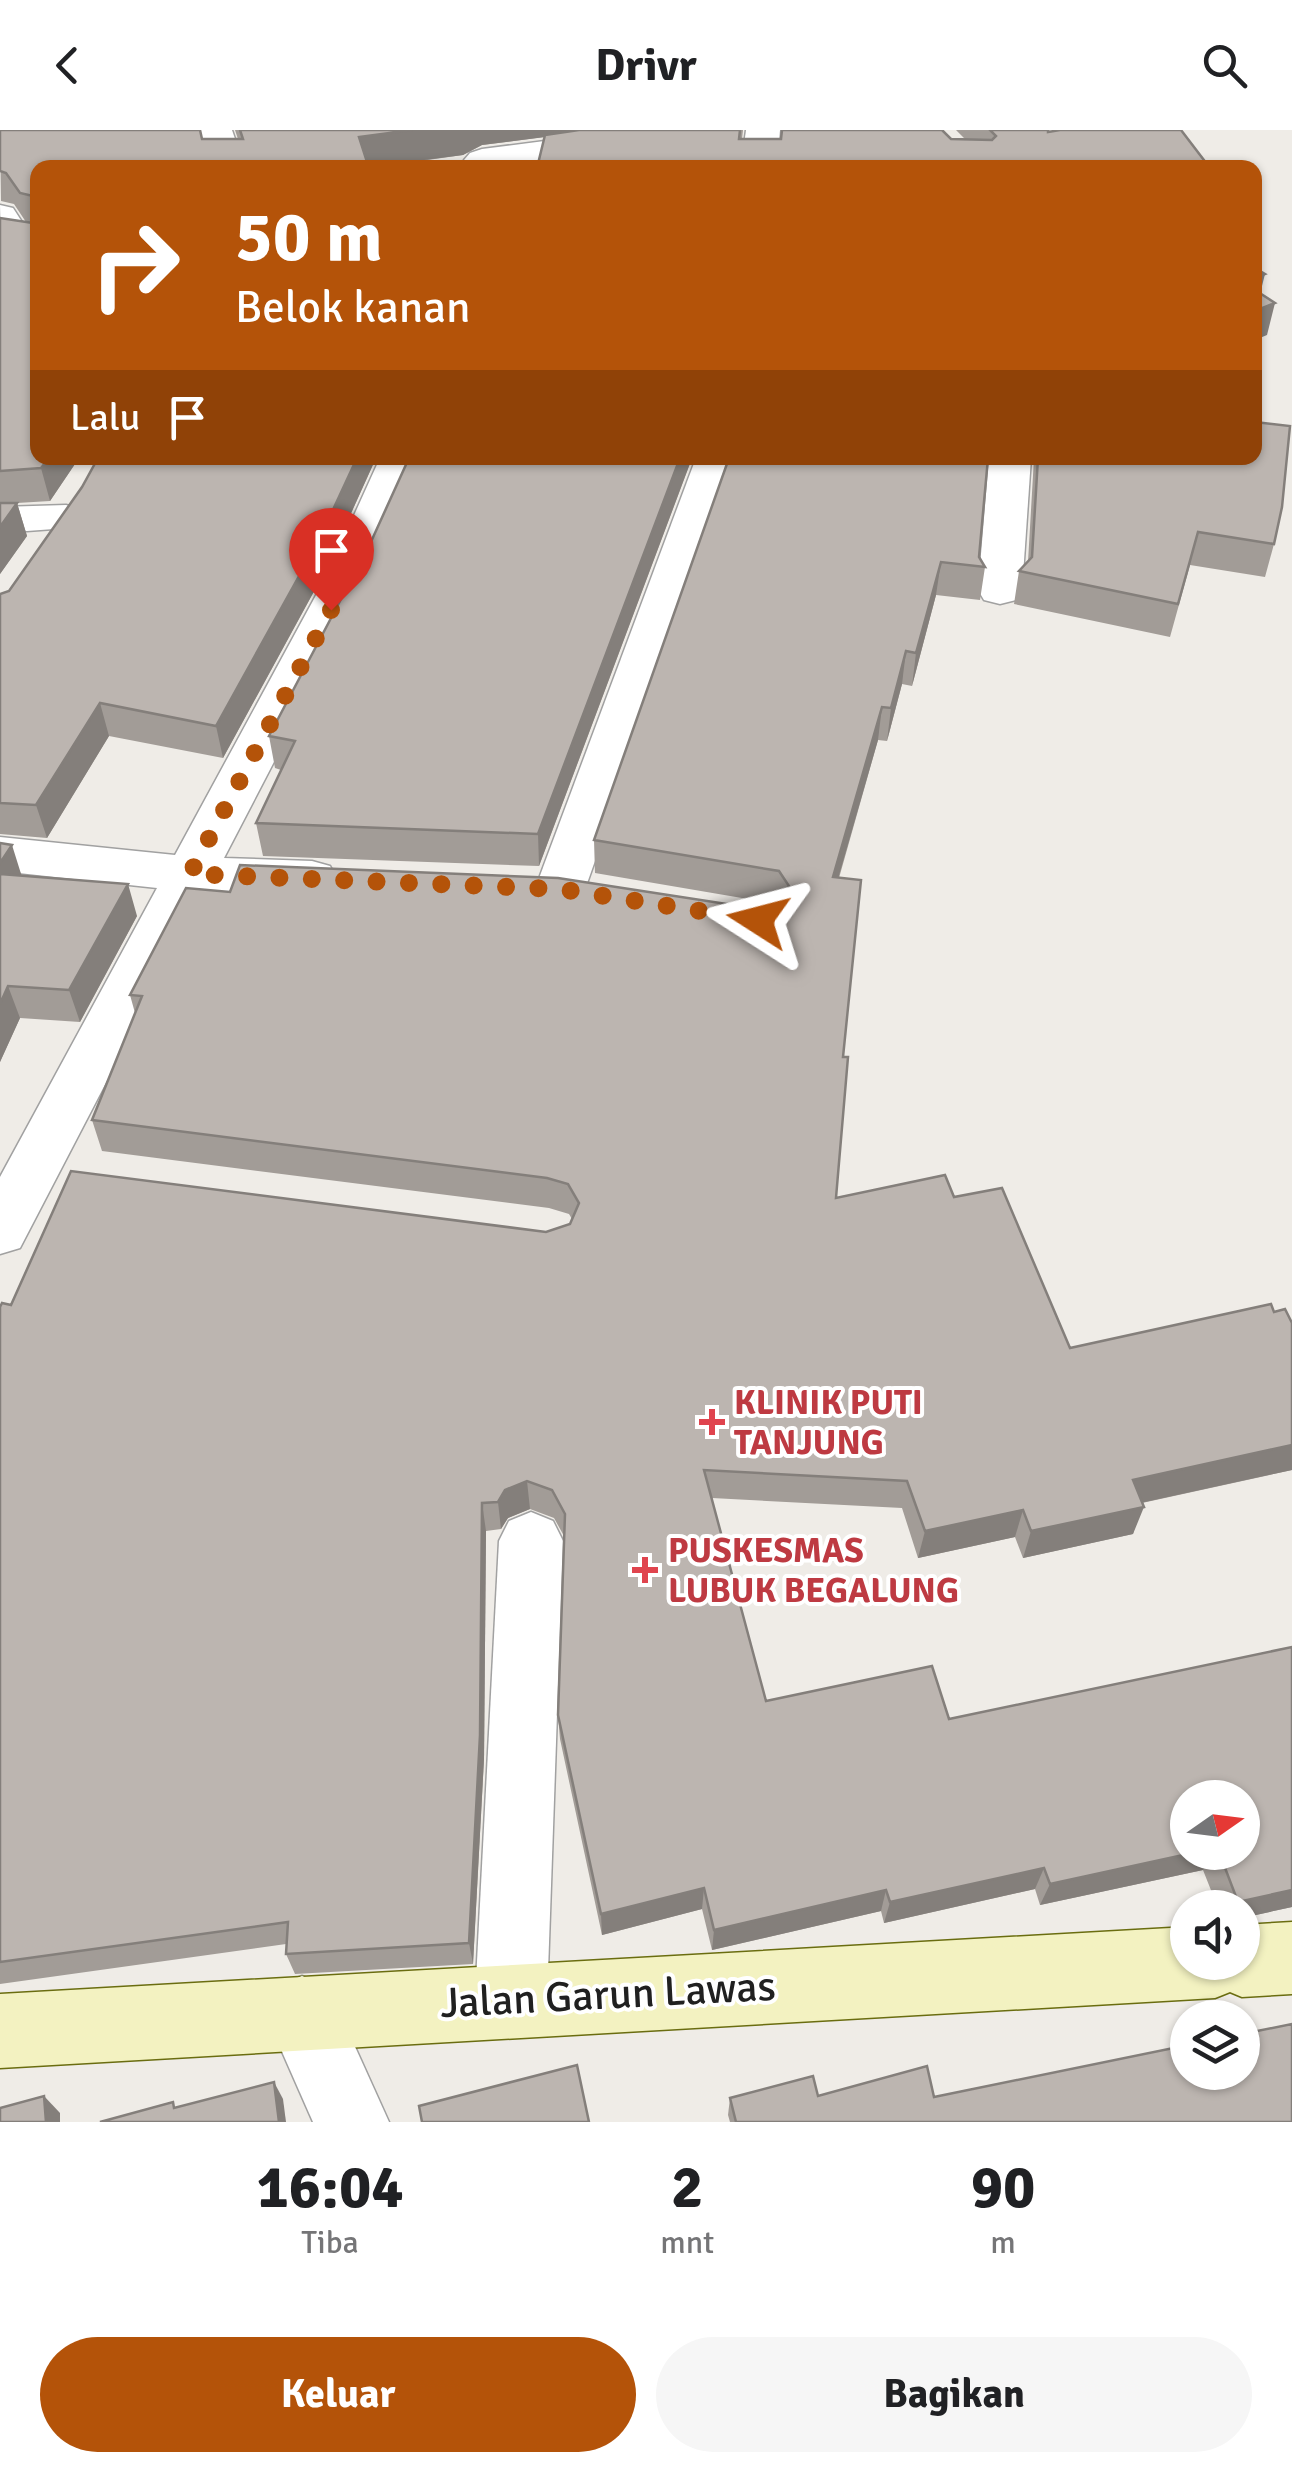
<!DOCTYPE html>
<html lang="id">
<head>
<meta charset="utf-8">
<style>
  body { margin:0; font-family:Signika,sans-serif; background:#f6f6f6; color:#202124; height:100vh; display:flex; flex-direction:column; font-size:38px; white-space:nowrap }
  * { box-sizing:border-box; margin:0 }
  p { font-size:32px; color:#757577 }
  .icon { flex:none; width:55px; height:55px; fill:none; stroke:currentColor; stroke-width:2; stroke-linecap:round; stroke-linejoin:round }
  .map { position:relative; height:1992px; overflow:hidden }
  .details { display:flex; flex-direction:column; background:#fff; flex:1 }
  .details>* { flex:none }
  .top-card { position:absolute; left:30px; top:30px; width:1232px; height:305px; border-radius:20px; box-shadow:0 2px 8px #0004; background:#b45309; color:#fff; overflow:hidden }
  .needle { width:65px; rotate:76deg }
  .buttons { position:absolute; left:1170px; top:1650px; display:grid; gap:20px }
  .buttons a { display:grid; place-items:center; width:90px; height:90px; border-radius:50%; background:#fff; box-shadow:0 2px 8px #0004; font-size:50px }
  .pin { position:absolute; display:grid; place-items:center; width:85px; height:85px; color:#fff; margin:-102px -42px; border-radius:50% 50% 50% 0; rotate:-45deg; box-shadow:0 0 10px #0007 }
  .pin .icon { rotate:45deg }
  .me { position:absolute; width:110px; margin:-55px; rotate:279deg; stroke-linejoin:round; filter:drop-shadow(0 0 8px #0008) }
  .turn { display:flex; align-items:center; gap:35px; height:210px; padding:0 40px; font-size:45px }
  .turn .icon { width:130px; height:130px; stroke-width:2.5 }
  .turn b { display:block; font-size:70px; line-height:85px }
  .then { display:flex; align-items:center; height:95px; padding:0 40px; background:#0003; gap:20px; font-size:38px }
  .eta { display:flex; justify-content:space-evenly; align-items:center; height:170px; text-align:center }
  .eta b { font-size:60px; font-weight:800; line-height:70px }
  .action { display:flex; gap:20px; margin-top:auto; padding:20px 40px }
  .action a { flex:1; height:115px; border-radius:60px; background:#b45309; color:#fff; font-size:40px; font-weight:800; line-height:115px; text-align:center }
  .action a+a { background:#f6f6f6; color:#202124 }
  header { display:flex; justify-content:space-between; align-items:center; height:130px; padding:0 40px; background:#fff; font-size:45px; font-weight:800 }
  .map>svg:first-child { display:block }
</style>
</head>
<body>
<header><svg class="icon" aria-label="back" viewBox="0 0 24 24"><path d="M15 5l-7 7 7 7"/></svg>Drivr<svg class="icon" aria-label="search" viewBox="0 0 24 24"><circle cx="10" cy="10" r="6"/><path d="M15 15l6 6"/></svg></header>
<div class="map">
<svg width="1292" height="1992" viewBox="0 0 1292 1992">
  <rect width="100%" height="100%" fill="#efece7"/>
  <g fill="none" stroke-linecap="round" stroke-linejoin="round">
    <g stroke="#a1a1a1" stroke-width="3">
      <g id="street">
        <path d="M198 0H232L245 38H210Z"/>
        <path d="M629 0H725L720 7 708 10 505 38H470L464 30 470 23 482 19Z"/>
        <path d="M746 0H780L777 38H741Z"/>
        <path d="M0 75 13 78 26 98 38 100V122L1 116Z"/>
        <path d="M380 328H422L371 445 224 728 312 731 330 736 337 749 330 762 312 767 205 762 20 1118 0 1124V1047L157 758 0 741V707L175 725 327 445Z"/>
        <path d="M696 328H738L585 759 578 772 560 777 542 772 535 759Z"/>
        <path d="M989 328H1031L1022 460 1016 470 1000 474 984 470 978 460Z"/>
        <path d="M66 375 81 379 87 388 81 397 0 403V377Z"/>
        <path d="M531 1382 553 1391 563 1411 547 1870 537 1896 511 1906 485 1896 475 1870 499 1411 509 1391Z"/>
        <path d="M302 1846 328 1857 389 1992H313L265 1883 276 1857Z"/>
      </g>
    </g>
    <g stroke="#6a6d10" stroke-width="3">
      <path id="secondary" d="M1292 1792V1864L1242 1867 1230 1862 1215 1868 0 1938V1864L1188 1797V1832H1242V1795Z"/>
    </g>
    <use href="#street" fill="#fff" fill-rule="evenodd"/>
    <use href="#secondary" fill="#f3f2c1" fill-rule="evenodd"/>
  </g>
  <g fill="#a29c97" fill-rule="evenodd">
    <path d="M0 0 202 9H238L235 0H743L742 9H965L956 0H1048V2L1210 38 544 7 482 15 463 25 371 38H38V328H79L50 371 17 373 27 406 0 444V88L26 92 14 74 1 71Z"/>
    <path d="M98 328H376L324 443 223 628 109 606 47 708 0 704V464L9 461 82 357Z"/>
    <path d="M409 328H692L539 736 263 726 256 693 281 640 275 638 269 606 370 414Z"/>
    <path d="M729 328 979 427 985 437 980 470 936 465 912 556 902 554 887 611 878 610 839 748 843 927 836 1068 954 1067 1070 1218 1274 1182 1292 1193V1340L1142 1373 1133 1404 1023 1428 1015 1407 918 1428 902 1378 712 1368 766 1571 949 1589 1292 1517V1777L1242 1788V1778H1218L1203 1740 1040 1775 1035 1759 884 1793 881 1781 712 1820 702 1779 602 1805 560 1609 558 1585 564 1406 554 1388 530 1379 508 1388 501 1399 486 1401 484 1629 473 1834 295 1844 286 1824V1814L0 1854V1177L546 1102 570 1094 572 1089 569 1084 549 1078 102 1021 92 990 135 883 130 865 230 762 759 779 777 774 595 743 594 710ZM1188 1668 1242 1722H1188Z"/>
    <path d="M1034 328H1255L1274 414 1265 447 1190 435 1170 507 1014 474 1019 441 1028 432Z"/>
    <path d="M0 713 22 745 137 786 80 892 20 888 0 932Z"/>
    <path d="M818 1966 934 1967 1292 1992H730L728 1985 730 1968Z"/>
  </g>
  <g fill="#847f7b">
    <path d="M412 0H600L482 15 463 25 362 38 359 7Z"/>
    <path d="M1265 144 1257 176 1255 177V148Z"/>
    <path d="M1275 173 1267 205 1255 210V181Z"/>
    <path d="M49 328H79L50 371 41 338Z"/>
    <path d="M357 328H376L324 443 223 628 216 596Z"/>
    <path d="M680 328H692L539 736 538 704Z"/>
    <path d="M17 373 27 406 0 444V397Z"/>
    <path d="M941 432 936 465 912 556 916 523Z"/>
    <path d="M906 521 902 554 887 611 891 578Z"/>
    <path d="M100 573 109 606 47 708 36 675Z"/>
    <path d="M882 577 878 610 829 780 833 747Z"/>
    <path d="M12 715 22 747 0 761V733Z"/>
    <path d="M128 754 137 786 80 892 69 860Z"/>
    <path d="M8 856 20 888 0 932V874Z"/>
    <path d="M1292 1315V1340L1122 1377 1133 1350Z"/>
    <path d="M527 1351 530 1379 508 1388 501 1399 498 1372 505 1360Z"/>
    <path d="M482 1373 486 1401 484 1629 473 1834 469 1813Z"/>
    <path d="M1144 1377 1133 1404 1023 1428 1031 1401Z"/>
    <path d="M1023 1380 1015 1407 918 1428 925 1401Z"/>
    <path d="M1197 1722H1214L1203 1740 1040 1775 1050 1754Z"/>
    <path d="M1044 1738 1035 1759 884 1793 890 1772Z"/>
    <path d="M704 1758 702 1779 602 1805 601 1784Z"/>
    <path d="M886 1760 881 1781 712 1820 714 1800Z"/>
    <path d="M1292 1760V1777L1242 1788V1778H1234L1238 1772Z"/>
    <path d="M274 1952 283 1969 286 1992H279Z"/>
    <path d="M44 1966 60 1983V1992H46Z"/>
  </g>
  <g fill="#bcb5b0" stroke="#847f7b" stroke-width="2.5">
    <path d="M0 0H200L202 9H243L240 0H412L359 7 369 38H38V328H49L41 338 0 341V88L33 93V66L20 63 6 43 0 41Z"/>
    <path d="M579 0H740L739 9H781L782 0H942L951 9 992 10 996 6 990 0H1048V2L1060 0H1181L1210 38H537L545 5Z"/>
    <path d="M1255 138 1265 144 1255 148Z"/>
    <path d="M1255 160 1275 173 1255 181Z"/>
    <path d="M1255 292 1290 296 1282 377 1274 414 1198 402 1178 474 1019 441 1032 427 1038 328H1255Z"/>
    <path d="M98 328H357L319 410 216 596 100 573 36 675 0 673V464L9 461 82 357Z"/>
    <path d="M409 328H680L538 704 256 693 295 611 269 606 370 414Z"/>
    <path d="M729 328H988L979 427 985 437 941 432 916 523 906 521 891 578 882 577 833 747 861 750 843 927H848L836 1068 945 1045 954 1067 1002 1058 1070 1218 1271 1174 1274 1182 1285 1179 1292 1193V1315L1133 1350 1144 1377 1031 1401 1023 1380 925 1401 907 1351 704 1340 766 1571 932 1536 949 1589 1292 1517V1760L1238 1772 1219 1722H1242V1668H1188V1722H1197L1050 1754 1044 1738 890 1772 886 1760 714 1800 704 1758 601 1784 558 1585 565 1384 552 1360 527 1351 505 1360 498 1372 482 1373 480 1605 469 1813 286 1824 288 1792 0 1832V1177L2 1173 11 1175 71 1041 546 1102 570 1094 579 1073 568 1054 547 1048 92 990 142 866 130 865 186 758 230 762 240 735 558 748 759 779 782 772 789 756 779 741 594 710Z"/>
    <path d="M0 373H17L0 397Z"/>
    <path d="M0 713 12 715 0 733Z"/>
    <path d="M0 744 128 754 69 860 8 856 0 874Z"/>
    <path d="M1292 1894V1992H736L730 1968 813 1946 818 1966 927 1936 934 1967 1188 1915V1942H1242V1904Z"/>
    <path d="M577 1935 589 1992H422L419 1976Z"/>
    <path d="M274 1952 279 1992H100L173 1972 174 1978Z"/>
    <path d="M44 1966 46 1992H0V1978Z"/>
  </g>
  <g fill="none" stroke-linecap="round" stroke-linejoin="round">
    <path stroke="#b45309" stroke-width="18" stroke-dasharray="0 32.4" d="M331 480 190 744 560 759 758 790"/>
  </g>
  <g fill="#e0444e" stroke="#fff" stroke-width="4">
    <path d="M707 1277h10v10h10v10h-10v10h-10v-10h-10v-10h10z"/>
    <path d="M640 1425h10v10h10v10h-10v10h-10v-10h-10v-10h10z"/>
  </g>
  <g text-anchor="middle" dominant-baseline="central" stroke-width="8" stroke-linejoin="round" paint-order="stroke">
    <g font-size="35" font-weight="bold" fill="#be3a42" stroke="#fff" text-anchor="start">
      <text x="734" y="1272">KLINIK PUTI<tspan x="734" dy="40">TANJUNG</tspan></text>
      <text x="668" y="1420">PUSKESMAS<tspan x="668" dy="40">LUBUK BEGALUNG</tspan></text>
    </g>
    <g font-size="42" fill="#202020" stroke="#fff">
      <text transform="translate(608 1865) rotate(-3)">Jalan Garun Lawas</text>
    </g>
  </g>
</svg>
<div class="buttons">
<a><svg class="needle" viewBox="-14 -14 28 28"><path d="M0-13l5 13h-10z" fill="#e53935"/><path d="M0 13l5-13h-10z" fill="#757577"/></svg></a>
<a><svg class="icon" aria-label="sound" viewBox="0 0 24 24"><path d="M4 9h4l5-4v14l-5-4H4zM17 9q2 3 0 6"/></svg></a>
<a><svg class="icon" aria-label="layers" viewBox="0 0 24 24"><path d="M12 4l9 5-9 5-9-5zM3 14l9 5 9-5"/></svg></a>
</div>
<div class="pin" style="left:331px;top:480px;background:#d93025"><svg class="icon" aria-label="arrive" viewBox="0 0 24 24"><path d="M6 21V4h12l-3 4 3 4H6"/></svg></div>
<svg class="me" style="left:758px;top:790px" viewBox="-20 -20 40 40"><path d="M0-17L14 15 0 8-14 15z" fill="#b45309" stroke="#fff" stroke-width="4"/></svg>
<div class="top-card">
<div class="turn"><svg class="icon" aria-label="right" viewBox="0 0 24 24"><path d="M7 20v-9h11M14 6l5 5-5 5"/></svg><div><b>50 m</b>Belok kanan</div></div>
<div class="then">Lalu<svg class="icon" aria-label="arrive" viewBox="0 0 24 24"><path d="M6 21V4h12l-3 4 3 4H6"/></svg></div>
</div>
</div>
<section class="details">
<div class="eta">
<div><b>16:04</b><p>Tiba</p></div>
<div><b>2</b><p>mnt</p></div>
<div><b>90</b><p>m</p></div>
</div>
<div class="action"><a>Keluar</a><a>Bagikan</a></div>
</section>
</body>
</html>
